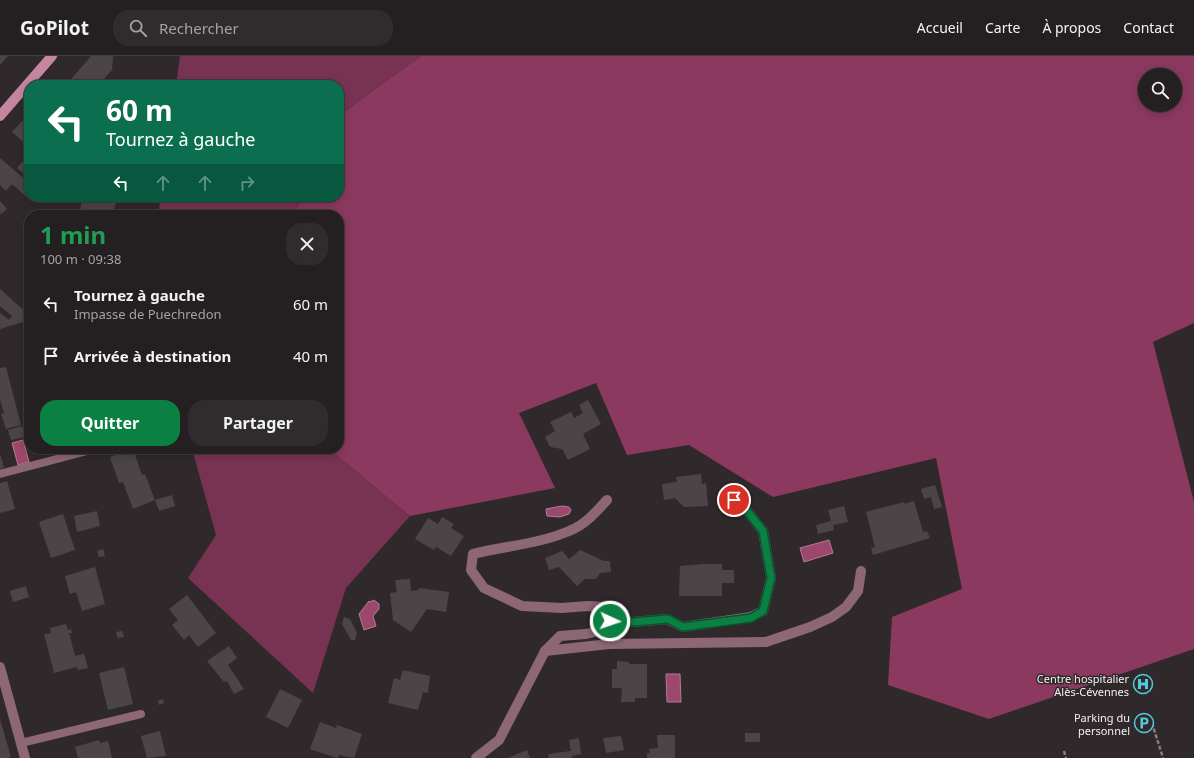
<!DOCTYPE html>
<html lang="fr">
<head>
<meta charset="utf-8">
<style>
  body { margin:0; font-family:"Noto Sans",sans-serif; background:#302c2e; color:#f1f3f6; height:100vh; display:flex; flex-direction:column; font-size:15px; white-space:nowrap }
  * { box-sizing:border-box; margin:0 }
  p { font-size:13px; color:#a3a2a5 }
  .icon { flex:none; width:22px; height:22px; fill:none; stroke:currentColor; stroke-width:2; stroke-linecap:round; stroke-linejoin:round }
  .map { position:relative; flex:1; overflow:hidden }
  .side { position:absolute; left:24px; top:154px; width:320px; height:244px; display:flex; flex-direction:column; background:#241f21; border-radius:16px; box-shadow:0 2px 10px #0003,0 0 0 1px #413d3f }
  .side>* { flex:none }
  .guide { position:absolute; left:24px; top:24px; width:320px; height:122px; border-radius:16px; box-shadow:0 2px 10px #0003,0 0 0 1px #413d3f; background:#0b6e4f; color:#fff; overflow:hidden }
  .fabs { position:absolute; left:1138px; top:12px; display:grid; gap:8px }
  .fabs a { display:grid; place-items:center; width:44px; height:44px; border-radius:50%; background:#241f21; box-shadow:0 2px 10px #0003,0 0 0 1px #413d3f; font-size:20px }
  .pin { position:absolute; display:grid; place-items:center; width:34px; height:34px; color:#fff; margin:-17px; border:2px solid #fff; border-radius:50%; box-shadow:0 1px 4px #0007 }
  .me { position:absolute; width:44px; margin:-22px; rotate:93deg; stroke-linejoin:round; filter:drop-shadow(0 0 3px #0008) }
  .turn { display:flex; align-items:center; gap:14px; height:84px; padding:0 16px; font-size:18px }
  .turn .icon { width:52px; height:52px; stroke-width:2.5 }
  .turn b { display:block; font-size:28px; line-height:34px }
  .lanes { display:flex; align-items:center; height:38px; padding:0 16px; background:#0003; justify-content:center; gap:20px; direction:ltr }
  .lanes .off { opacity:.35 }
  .round { display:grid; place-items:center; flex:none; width:42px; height:42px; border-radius:16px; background:#302c2e }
  .head { display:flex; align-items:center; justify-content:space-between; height:68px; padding:0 16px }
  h1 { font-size:24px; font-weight:700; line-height:30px; color:#1e9e55 }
  .action { display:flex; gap:8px; margin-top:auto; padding:8px 16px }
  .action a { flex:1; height:46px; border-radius:16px; background:#0b8043; color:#fff; font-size:16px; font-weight:700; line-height:46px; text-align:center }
  .action a+a { background:#302c2e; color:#f1f3f6 }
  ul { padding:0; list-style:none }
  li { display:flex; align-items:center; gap:12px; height:52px; padding:0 16px }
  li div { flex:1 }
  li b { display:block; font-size:15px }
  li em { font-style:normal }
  header { display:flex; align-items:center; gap:24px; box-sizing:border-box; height:56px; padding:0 20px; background:#241f21; border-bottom:1px solid #413d3f }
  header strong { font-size:19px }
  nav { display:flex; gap:22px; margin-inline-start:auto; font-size:14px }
  .search { width:280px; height:36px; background:#302c2e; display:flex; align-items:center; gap:10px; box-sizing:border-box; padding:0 14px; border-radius:16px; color:#a3a2a5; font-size:15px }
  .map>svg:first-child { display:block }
</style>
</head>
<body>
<header>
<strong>GoPilot</strong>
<div class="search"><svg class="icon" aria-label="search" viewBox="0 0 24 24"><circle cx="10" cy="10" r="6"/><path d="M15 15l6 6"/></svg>Rechercher</div>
<nav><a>Accueil</a><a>Carte</a><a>À propos</a><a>Contact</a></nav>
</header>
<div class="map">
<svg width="1194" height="702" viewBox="0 0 1194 702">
  <rect width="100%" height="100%" fill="#30292c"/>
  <g fill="#783352">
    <path d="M180 0H421L341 58 339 62V29H176Z"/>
    <path d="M161 141H303L294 159H158Z"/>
    <path d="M192 393H329L410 460 346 532 313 637 188 522 216 479Z"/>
  </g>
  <path fill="#8b395e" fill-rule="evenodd" d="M421 0H1194V267L1153 286 1194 446V593L989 663 888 629 892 561 962 533 936 402 773 441 689 389 627 399 596 327 519 357 555 432 410 460 329 393H339V159H294L303 141H339V62L341 58ZM1145 19H1175V49H1145Z"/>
  <g fill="#9b486c" stroke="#b67a94">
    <path d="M23 384 29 406 18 409 12 387Z"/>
    <path d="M562 450 569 451 571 454 569 458 560 461 547 460 546 453Z"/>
    <path d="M829 484 833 497 804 506 800 492Z"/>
    <path d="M374 544 379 548V553L373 560 376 570 364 574 359 558 369 545 370 546Z"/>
    <path d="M666 618H680L681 646H667Z"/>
  </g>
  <g fill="#4c4548">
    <path d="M0 0H8L0 9Z"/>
    <path d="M91 0H113L112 14 104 23 110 29H61L64 26 67 28Z"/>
    <path d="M22 65 29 71V91L12 76Z"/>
    <path d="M0 102 29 127V141H34L31 145 12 128 6 135 0 129Z"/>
    <path d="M24 104 29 109V122L17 112Z"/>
    <path d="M82 141H99L116 147 112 159 102 156 101 159H90L80 155Z"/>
    <path d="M0 145 7 153 1 158 0 157Z"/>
    <path d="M0 233 29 259V264L0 273V257L9 264 12 260 0 250Z"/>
    <path d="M6 311 21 369 6 373 1 358 4 357 0 344V312Z"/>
    <path d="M588 344 601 368 583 378 590 393 568 404 562 393 550 391 545 381 555 375 550 366 571 356 574 362 583 357 579 349Z"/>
    <path d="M22 370 25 381 11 384 8 374Z"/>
    <path d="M133 393 142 419 145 418 155 444 133 453 123 426 119 427 110 401Z"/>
    <path d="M0 398 4 412 0 413Z"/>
    <path d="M701 418 702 428 706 427 708 450 684 451 675 442 664 444 662 428 677 426 676 421Z"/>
    <path d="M7 425 15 453 0 457V427Z"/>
    <path d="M935 429 942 451 934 453 931 441 924 443 921 433Z"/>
    <path d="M172 439 175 450 159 455 155 444Z"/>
    <path d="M914 445 923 476 927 475 930 482 873 499 871 492 875 491 866 456 904 446 905 448Z"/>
    <path d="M844 450 848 466 833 469 834 474 818 478 816 469 831 465 828 454Z"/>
    <path d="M97 455 100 470 77 476 74 460Z"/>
    <path d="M63 458 75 494 51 502 39 466Z"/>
    <path d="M442 461 454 468 451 472 464 480 451 500 436 491 434 494 415 483 428 462 438 468Z"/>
    <path d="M103 493 105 500 99 501 97 495Z"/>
    <path d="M580 494 604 505H610L611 516 600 517 596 523H585L577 530 559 511 549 514 545 502 562 495 569 503Z"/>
    <path d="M704 508H722V514H734V527H722V540H679L680 510Z"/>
    <path d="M95 511 105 548 82 555 76 536 70 538 65 520Z"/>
    <path d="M410 523 411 535 419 534V532L449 536 446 556 427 553 411 576 393 564 390 537 397 536 395 524Z"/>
    <path d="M26 530 29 541 13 546 10 535Z"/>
    <path d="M187 539 216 577 198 591 189 579 184 584 172 569 178 564 169 553Z"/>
    <path d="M344 561 350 563 357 577 355 584H351L342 568Z"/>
    <path d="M66 568 68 574 71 573 72 577H69L75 600 84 598 88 612 78 614 77 611 54 617 44 578 51 577 50 572Z"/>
    <path d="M122 575 124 581 118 582 116 576Z"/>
    <path d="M229 590 237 602 228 609 244 633 234 638 227 625 224 626 207 605Z"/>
    <path d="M617 605 629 606V608H647V642H635V646H621L622 632H612V613H617Z"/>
    <path d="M124 611 133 648 108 654 99 617Z"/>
    <path d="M403 614 430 620 428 637 423 636 418 654 388 647 394 622 400 624Z"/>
    <path d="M280 633 302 644 288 672 266 661Z"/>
    <path d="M163 643 164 647 159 649 158 645Z"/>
    <path d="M0 663 11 701 8 702H0Z"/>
    <path d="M320 666 336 672 337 669 362 678 354 702 339 699 337 702 310 693Z"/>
    <path d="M160 675 166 700 147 702 141 680Z"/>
    <rect x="745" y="677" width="15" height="9"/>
    <path d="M657 679H675V702H647V697H650L649 693 658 692Z"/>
    <path d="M621 680 624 694 606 697 603 682Z"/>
    <path d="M579 682 581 698 572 700V702H549L548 698 571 695 569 684Z"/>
    <path d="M99 684 100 687 108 685 112 702H78L75 691Z"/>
    <path d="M527 694 530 702H508L515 699Z"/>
  </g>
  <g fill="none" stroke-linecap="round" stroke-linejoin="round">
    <g stroke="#847e81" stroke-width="2.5" stroke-dasharray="4 2" stroke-linecap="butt">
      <path d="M1152 667 1163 702"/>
      <path d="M1064 695 1066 702"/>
    </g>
    <g stroke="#8d6775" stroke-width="8">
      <path d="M0 418 95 393"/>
      <path d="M21 687 141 658"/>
    </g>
    <g stroke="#8d6775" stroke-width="10">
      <path d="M610 565 633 566 667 563 683 571 751 561 763 555 771 522 763 475 748 456 734 444"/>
      <path d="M545 595 609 588 766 586 810 571 832 561 846 551 858 535 861 515"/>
      <path d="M0 611 25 702"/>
      <path d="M476 702 499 684 545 595 560 580 586 578 606 573 610 565V558L604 551 588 550 562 552 522 550 484 532 471 514 473 498C505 490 539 488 569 475 585 469 596 456 607 444"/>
    </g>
    <path stroke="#c5879f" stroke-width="10" d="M0 60 52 0"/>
  </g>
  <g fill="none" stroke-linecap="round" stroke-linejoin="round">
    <g stroke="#07532c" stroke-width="10">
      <path id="route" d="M610 565 633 566 668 563 683 571 751 562 763 555 771 522 763 475 748 456 734 444"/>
    </g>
    <use href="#route" stroke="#0b8043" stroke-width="7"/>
  </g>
  <defs>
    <g id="hospital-ring" transform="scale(1)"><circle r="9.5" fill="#30292c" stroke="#52cbd8" stroke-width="1.5"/><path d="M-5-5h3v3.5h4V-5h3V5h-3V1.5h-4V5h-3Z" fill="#52cbd8"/></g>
    <g id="parking-ring" transform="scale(1)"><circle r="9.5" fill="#30292c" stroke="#52cbd8" stroke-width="1.5"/><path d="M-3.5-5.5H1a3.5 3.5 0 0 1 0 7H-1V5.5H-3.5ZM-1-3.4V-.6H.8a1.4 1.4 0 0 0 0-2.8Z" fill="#52cbd8"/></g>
  </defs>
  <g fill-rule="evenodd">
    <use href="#hospital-ring" x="1143" y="628"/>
    <use href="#parking-ring" x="1144" y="667"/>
  </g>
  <g text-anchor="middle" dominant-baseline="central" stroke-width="3" stroke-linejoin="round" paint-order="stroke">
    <g font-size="11" fill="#f4f0f1" stroke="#30292c" text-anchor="end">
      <text x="1129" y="622">Centre hospitalier<tspan x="1129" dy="13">Alès-Cévennes</tspan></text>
      <text x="1130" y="661">Parking du<tspan x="1130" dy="13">personnel</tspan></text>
    </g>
  </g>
</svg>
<div class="fabs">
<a><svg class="icon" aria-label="search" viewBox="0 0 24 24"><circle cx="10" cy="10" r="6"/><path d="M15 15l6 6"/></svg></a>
</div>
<div class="pin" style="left:734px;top:444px;background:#d93025"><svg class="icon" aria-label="arrive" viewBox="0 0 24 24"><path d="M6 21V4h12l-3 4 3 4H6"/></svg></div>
<svg class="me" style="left:610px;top:565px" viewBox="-20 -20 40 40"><circle r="17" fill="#0b8043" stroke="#fff" stroke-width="3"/><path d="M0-11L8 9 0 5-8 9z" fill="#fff"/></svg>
<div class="guide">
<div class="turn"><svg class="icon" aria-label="left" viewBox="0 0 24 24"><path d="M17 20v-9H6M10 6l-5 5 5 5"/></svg><div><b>60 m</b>Tournez à gauche</div></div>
<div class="lanes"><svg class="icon" aria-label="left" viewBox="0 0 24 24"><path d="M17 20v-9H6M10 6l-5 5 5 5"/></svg><svg class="icon off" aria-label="ahead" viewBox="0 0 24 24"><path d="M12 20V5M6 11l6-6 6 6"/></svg><svg class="icon off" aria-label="ahead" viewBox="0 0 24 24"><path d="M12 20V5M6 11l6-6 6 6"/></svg><svg class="icon off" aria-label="right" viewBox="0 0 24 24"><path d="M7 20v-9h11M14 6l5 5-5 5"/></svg></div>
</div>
<section class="side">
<div class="head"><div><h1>1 min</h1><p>100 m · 09:38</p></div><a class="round"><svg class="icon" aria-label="close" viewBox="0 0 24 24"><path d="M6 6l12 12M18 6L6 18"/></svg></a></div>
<ul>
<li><svg class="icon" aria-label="left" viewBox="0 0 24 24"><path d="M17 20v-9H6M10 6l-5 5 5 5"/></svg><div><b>Tournez à gauche</b><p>Impasse de Puechredon</p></div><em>60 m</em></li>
<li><svg class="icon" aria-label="arrive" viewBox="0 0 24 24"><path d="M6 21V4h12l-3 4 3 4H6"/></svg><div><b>Arrivée à destination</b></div><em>40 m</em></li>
</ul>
<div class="action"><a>Quitter</a><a>Partager</a></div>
</section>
</div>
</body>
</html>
